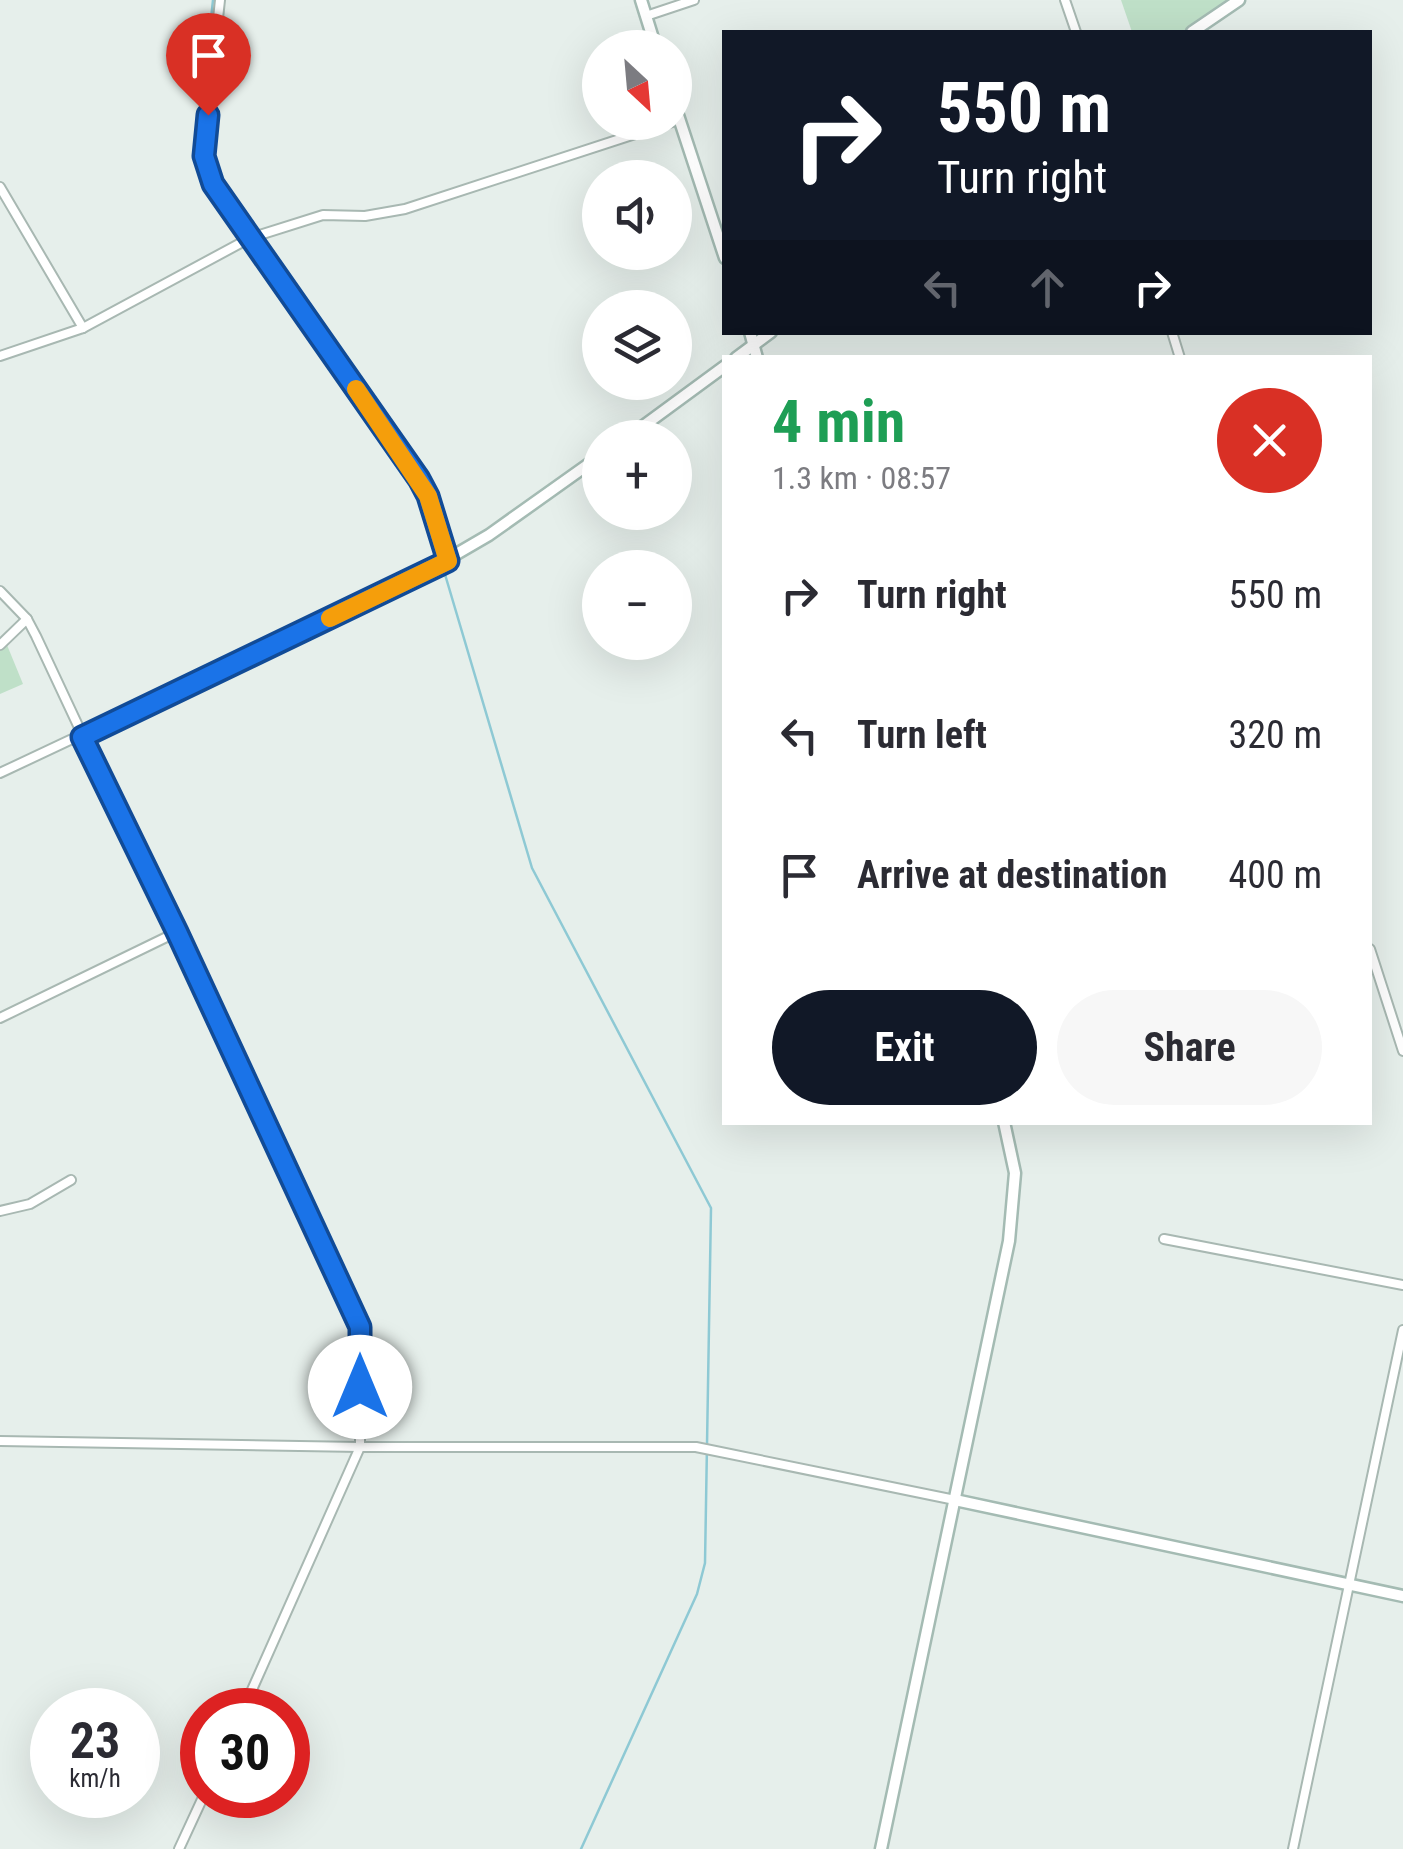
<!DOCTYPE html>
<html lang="en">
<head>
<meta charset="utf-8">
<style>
  body { margin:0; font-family:"Roboto Condensed",sans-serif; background:#f7f7f7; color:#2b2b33; height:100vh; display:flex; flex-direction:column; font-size:38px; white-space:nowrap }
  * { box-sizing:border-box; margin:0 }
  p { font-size:32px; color:#7c7c81 }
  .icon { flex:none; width:55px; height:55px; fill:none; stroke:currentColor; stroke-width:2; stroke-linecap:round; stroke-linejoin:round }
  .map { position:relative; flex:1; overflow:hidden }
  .side { position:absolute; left:722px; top:355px; width:650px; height:770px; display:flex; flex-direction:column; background:#fff; border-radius:0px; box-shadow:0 10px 40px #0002 }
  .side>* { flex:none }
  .top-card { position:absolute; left:722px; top:30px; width:650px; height:305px; border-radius:0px; box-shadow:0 10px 40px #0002; background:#111827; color:#fff; overflow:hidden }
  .needle { width:65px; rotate:154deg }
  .tools { position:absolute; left:582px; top:30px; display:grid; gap:20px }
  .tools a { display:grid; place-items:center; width:110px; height:110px; border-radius:50%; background:#fff; box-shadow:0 10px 40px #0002; font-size:50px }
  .speed { position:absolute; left:30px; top:1688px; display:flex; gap:20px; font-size:50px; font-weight:700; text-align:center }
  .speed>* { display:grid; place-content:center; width:130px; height:130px; border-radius:50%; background:#fff; box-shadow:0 10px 40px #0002; line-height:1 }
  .speed small { font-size:25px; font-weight:400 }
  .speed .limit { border:15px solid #d22; background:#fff; color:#111 }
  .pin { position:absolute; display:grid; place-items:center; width:85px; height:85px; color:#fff; margin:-102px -42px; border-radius:50% 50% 50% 0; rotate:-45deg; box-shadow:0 0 10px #0007 }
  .pin .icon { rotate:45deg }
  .me { position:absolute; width:110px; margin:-55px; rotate:0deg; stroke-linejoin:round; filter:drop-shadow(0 0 8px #0008) }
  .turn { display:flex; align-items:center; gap:35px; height:210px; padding:0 50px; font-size:45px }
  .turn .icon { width:130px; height:130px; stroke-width:2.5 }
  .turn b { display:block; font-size:70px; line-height:85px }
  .lanes { display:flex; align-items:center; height:95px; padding:0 50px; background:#0003; justify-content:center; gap:50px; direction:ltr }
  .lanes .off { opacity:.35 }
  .round { display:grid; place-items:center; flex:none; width:105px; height:105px; border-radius:52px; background:#f7f7f7 }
  .head { display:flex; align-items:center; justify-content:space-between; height:170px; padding:0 50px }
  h1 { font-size:60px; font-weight:700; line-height:75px; color:#1e9e55 }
  .cta { display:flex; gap:20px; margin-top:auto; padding:20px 50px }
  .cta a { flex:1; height:115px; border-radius:60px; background:#111827; color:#fff; font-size:40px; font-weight:700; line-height:115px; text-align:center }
  .cta a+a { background:#f7f7f7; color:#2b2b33 }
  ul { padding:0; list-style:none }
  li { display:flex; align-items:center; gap:30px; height:140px; padding:0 50px }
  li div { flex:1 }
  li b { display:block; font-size:38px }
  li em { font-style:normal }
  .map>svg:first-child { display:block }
</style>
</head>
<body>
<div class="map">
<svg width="1403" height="1849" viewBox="0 0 1403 1849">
  <rect width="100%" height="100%" fill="#e6efeb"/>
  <g fill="#bfe0c8">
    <path d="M1121 0H1229L1182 32H1132Z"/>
    <path d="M7 645 23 684 0 694V647Z"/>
  </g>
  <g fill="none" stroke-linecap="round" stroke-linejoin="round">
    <g stroke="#8ec9d4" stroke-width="2.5">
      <path d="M213 0 196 163 205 187 408 476 428 515 440 558"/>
      <path d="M444 571 532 868 711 1208 705 1563 697 1594 581 1849"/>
    </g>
    <g stroke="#a8b8b2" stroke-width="12">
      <g id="street">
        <path d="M220 0 203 156 208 173 419 479 427 495 448 561"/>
        <path d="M1065 0 1076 32"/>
        <path d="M646 16 694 0"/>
        <path d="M0 187 83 328"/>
        <path d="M1172 332 1180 358"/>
        <path d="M0 356 83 328 250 238 323 215 365 216 405 209 672 122"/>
        <path d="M0 591 27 619 36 636 360 1327V1447L243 1710"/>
        <path d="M0 645 27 619"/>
        <path d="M0 773 422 574"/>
        <path d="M1370 949 1403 1051"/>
        <path d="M0 1018 177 932"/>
        <path d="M0 1211 30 1204 71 1180"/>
        <path d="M1164 1239 1403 1285"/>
        <path d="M0 1441 360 1447H696L955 1500"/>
        <path d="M179 1849 204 1795"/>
        <path d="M1293 1849 1403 1330"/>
      </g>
    </g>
    <g stroke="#a4bbb3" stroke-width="15">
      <g id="secondary">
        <path d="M641 0 656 48"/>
        <path d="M1192 32 1239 0"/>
        <path d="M675 106 725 258"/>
        <path d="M750 332 757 358"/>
        <path d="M736 358 771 332"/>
        <path d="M627 438 725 366"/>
        <path d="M422 574 489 535 600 456"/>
        <path d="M955 1500 1403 1596"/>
        <path d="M881 1849 1009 1241 1015 1173 1004 1122"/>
      </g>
    </g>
    <use href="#street" stroke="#fff" stroke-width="8"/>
    <use href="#secondary" stroke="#fff" stroke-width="10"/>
  </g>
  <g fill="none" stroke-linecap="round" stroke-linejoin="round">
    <g stroke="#114b97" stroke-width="25">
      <path id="route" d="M208 115 204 156 213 184 419 479 428 496 448 561 82 737 177 932 360 1327V1387"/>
    </g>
    <use href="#route" stroke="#1a73e8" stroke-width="18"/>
    <path stroke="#f59e0b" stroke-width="18" d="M330 618 448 561 428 496 356 389"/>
  </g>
</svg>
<div class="tools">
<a><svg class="needle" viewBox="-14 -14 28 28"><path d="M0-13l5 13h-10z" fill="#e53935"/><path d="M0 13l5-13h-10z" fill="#7c7c81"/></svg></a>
<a><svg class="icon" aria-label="sound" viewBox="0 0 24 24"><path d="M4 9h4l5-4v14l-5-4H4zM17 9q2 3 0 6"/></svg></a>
<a><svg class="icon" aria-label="layers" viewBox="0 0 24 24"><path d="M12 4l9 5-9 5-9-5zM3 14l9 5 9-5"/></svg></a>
<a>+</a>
<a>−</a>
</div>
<div class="speed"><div>23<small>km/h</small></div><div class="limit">30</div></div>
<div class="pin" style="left:208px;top:115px;background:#d93025"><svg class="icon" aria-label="arrive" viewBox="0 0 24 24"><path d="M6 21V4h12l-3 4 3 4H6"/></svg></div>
<svg class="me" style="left:360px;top:1387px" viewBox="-20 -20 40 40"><circle r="19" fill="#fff"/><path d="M0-13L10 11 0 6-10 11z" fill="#1a73e8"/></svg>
<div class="top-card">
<div class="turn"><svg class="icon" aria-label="right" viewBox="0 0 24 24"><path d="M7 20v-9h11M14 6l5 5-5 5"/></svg><div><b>550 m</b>Turn right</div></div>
<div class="lanes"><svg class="icon off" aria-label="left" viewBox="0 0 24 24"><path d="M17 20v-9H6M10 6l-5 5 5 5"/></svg><svg class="icon off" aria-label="ahead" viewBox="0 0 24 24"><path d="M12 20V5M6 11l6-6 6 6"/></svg><svg class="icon" aria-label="right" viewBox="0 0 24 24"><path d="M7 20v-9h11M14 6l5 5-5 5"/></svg></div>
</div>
<section class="side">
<div class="head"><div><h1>4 min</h1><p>1.3 km · 08:57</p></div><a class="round" style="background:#d93025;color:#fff"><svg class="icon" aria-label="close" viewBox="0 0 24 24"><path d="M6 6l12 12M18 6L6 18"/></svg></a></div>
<ul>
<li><svg class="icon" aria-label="right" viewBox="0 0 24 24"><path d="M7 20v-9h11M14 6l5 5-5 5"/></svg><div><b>Turn right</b></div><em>550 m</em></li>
<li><svg class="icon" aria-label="left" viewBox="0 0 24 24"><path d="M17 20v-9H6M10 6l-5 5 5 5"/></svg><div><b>Turn left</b></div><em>320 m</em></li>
<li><svg class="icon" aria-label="arrive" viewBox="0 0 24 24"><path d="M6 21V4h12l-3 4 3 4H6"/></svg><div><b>Arrive at destination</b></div><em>400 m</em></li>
</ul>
<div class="cta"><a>Exit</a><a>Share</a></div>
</section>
</div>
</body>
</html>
